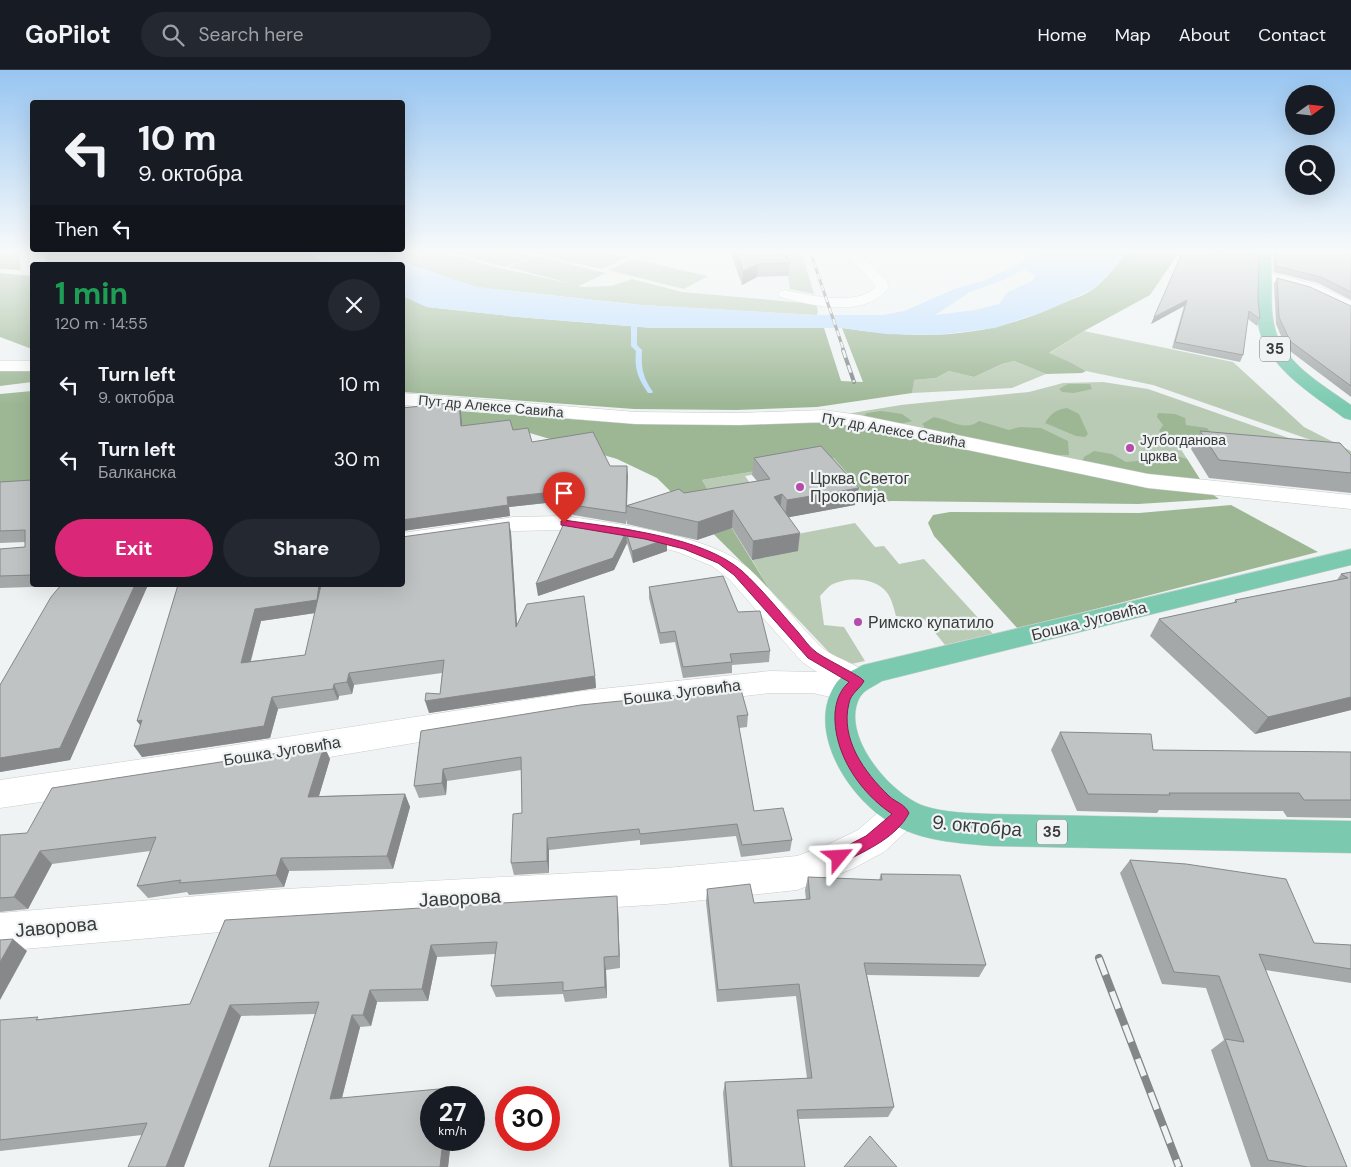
<!DOCTYPE html>
<html lang="en">
<head>
<meta charset="utf-8">
<style>
  body { margin:0; font-family:"DM Sans",sans-serif; background:#242831; color:#f1f3f6; height:100vh; display:flex; flex-direction:column; font-size:19px; white-space:nowrap }
  * { box-sizing:border-box; margin:0 }
  p { font-size:16px; color:#9ea1a6 }
  .icon { flex:none; width:28px; height:28px; fill:none; stroke:currentColor; stroke-width:2; stroke-linecap:round; stroke-linejoin:round }
  .map { position:relative; flex:1; overflow:hidden }
  .details { position:absolute; left:30px; top:192px; width:375px; height:325px; display:flex; flex-direction:column; background:#171b24; border-radius:5px; box-shadow:0 5px 20px #0002 }
  .details>* { flex:none }
  .guide { position:absolute; left:30px; top:30px; width:375px; height:152px; border-radius:5px; box-shadow:0 5px 20px #0002; background:#171b24; color:#f1f3f6; overflow:hidden }
  .needle { width:32px; rotate:75deg }
  .controls { position:absolute; left:1285px; top:15px; display:grid; gap:10px }
  .controls a { display:grid; place-items:center; width:50px; height:50px; border-radius:50%; background:#171b24; box-shadow:0 5px 20px #0002; font-size:25px }
  .speed { position:absolute; left:420px; top:1016px; display:flex; gap:10px; font-size:25px; font-weight:700; text-align:center }
  .speed>* { display:grid; place-content:center; width:65px; height:65px; border-radius:50%; background:#171b24; box-shadow:0 5px 20px #0002; line-height:1 }
  .speed small { font-size:12px; font-weight:400 }
  .speed .limit { border:8px solid #d22; background:#fff; color:#111 }
  .pin { position:absolute; display:grid; place-items:center; width:42px; height:42px; color:#fff; margin:-51px -21px; border-radius:50% 50% 50% 0; rotate:-45deg; box-shadow:0 0 5px #0007 }
  .pin .icon { rotate:45deg }
  .me { position:absolute; width:55px; margin:-28px; rotate:63deg; stroke-linejoin:round; filter:drop-shadow(0 0 4px #0008) }
  .turn { display:flex; align-items:center; gap:18px; height:105px; padding:0 25px; font-size:22px }
  .turn .icon { width:65px; height:65px; stroke-width:2.5 }
  .turn b { display:block; font-size:35px; line-height:42px }
  .then { display:flex; align-items:center; height:48px; padding:0 25px; background:#0003; gap:10px; font-size:19px }
  .round { display:grid; place-items:center; flex:none; width:52px; height:52px; border-radius:26px; background:#242831 }
  .overview { display:flex; align-items:center; justify-content:space-between; height:85px; padding:0 25px }
  h1 { font-size:30px; font-weight:700; line-height:38px; color:#1e9e55 }
  .primary-button { display:flex; gap:10px; margin-top:auto; padding:10px 25px }
  .primary-button a { flex:1; height:58px; border-radius:30px; background:#db2777; color:#fff; font-size:20px; font-weight:700; line-height:58px; text-align:center }
  .primary-button a+a { background:#242831; color:#f1f3f6 }
  ul { padding:0; list-style:none }
  li { display:flex; align-items:center; gap:15px; height:75px; padding:0 25px }
  li div { flex:1 }
  li b { display:block; font-size:19px }
  li em { font-style:normal }
  header { display:flex; align-items:center; gap:30px; box-sizing:border-box; height:70px; padding:0 25px; background:#171b24; border-bottom:1px solid #363941 }
  header strong { font-size:24px }
  nav { display:flex; gap:28px; margin-inline-start:auto; font-size:18px }
  .search { width:350px; height:45px; background:#242831; display:flex; align-items:center; gap:12px; box-sizing:border-box; padding:0 18px; border-radius:28px; color:#9ea1a6; font-size:19px }
  .map>svg:first-child { display:block }
</style>
</head>
<body>
<header>
<strong>GoPilot</strong>
<div class="search"><svg class="icon" aria-label="search" viewBox="0 0 24 24"><circle cx="10" cy="10" r="6"/><path d="M15 15l6 6"/></svg>Search here</div>
<nav><a>Home</a><a>Map</a><a>About</a><a>Contact</a></nav>
</header>
<div class="map">
<svg width="1351" height="1097" viewBox="0 0 1351 1097">
  <rect width="100%" height="100%" fill="#eff3f3"/>
  <g fill="#bacbb5">
    <path d="M368 181H440L491 196 572 214 508 197 537 186 606 203 579 216 580 217 611 216 632 209 682 222 816 234 818 241 817 245 641 235 476 217Z"/>
    <path d="M445 181H515L534 186 505 197Z"/>
    <path d="M537 181H598L627 187 602 199 532 183Z"/>
    <path d="M775 181H801L814 224 790 219 788 206Z"/>
    <path d="M633 189 708 206 684 219 608 200Z"/>
    <path d="M1084 261 1233 292 1304 357 1351 381V384L1153 315 1086 301 1072 293 1048 284Z"/>
    <path d="M1014 291 1046 304 1012 318 912 323 913 310 936 308 949 301 974 307 1002 294Z"/>
    <path d="M1103 312 1148 319 1346 388 1177 373 1203 414 840 345 901 335 1029 322 1063 313Z"/>
    <path d="M834 388 873 433 869 431 832 391 745 406 778 453 718 435 702 410Z"/>
    <path d="M855 453 875 477 884 476 899 494 924 489 993 564 945 575 924 549 896 546C894 539 892 530 888 524 877 507 848 506 831 515 827 518 823 523 820 526L824 555 844 557 865 591 842 596 770 520 752 490 797 481 787 466Z"/>
  </g>
  <g fill="#9db795">
    <path d="M0 181H19L21 200 0 199Z"/>
    <path d="M44 181H302L329 195H47Z"/>
    <path d="M1129 181H1180L1150 225 1084 261 1049 283 1072 293 1086 301 1082 303 1046 304 1014 291 1002 294 974 307 949 301 936 308 914 310 912 323 817 337 736 340 634 339 403 322V226L427 237 518 247 653 258H824L841 311 863 312 842 258C924 270 985 269 1061 234 1072 229 1087 225 1096 217 1108 207 1118 193 1129 181Z"/>
    <path d="M0 203 32 206V279L0 267Z"/>
    <path d="M0 300H32V312L0 316Z"/>
    <path d="M1068 314H1090L1092 319 1074 323 1062 322 1059 319Z"/>
    <path d="M32 321V418H0V324Z"/>
    <path d="M403 337 639 354 830 353 863 357 1208 421 1219 429 1138 434 891 431 873 433 834 388 702 410 770 520 657 408 617 389 523 361 403 368Z"/>
    <path d="M1067 338 1079 344 1088 364 1085 367 1076 366 1045 353C1051 343 1056 340 1067 338Z"/>
    <path d="M881 341 902 344 912 351C897 357 879 350 863 346L867 343Z"/>
    <path d="M1158 343 1175 344 1185 348 1186 355 1207 358 1213 365C1199 373 1185 369 1170 370L1159 361 1163 355 1157 347Z"/>
    <path d="M934 347C950 350 966 362 979 351L1009 360 1020 357 1041 358 1068 371 1069 385H1052L1040 381H1027L924 361V356L922 354Z"/>
    <path d="M1094 381 1112 384 1126 392 1148 390 1155 382 1170 384 1187 389 1203 414 1183 412 1082 391 1084 387Z"/>
    <path d="M1231 435 1318 482 1018 559 934 466 928 453 933 445 950 442 1139 443Z"/>
  </g>
  <path fill="#bfdfff" fill-rule="evenodd" d="M302 181H368L476 217 545 225 641 235 817 245H883L904 241 957 218 983 211 1043 181H1129L1095 218 1048 240 995 258 937 265 886 264 842 258H653L518 247 427 237 403 226 402 195H329ZM1025 199 1035 206 1032 211 1008 222 999 234 975 240 935 245 970 222 1001 211Z"/>
  <g fill="none" stroke-linecap="round" stroke-linejoin="round">
    <path fill="#bfdfff" fill-rule="evenodd" d="M626 244H630L637 255V275L642 280C641 299 643 307 653 322L652 323H648C638 309 634 298 636 281L631 276V255Z"/>
    <g stroke="#c8cccb" stroke-width="1">
      <g id="minor">
        <path d="M844 181H857L886 210 889 217C867 249 812 236 780 227L778 224 780 221 785 220C808 225 858 237 875 217L874 214Z"/>
        <path d="M1264 201 1317 215 1351 231V242L1307 221 1259 208 1257 205Z"/>
        <rect x="0" y="291" width="32" height="10"/>
        <path d="M402 323 636 342 739 343 824 340 859 345 1148 404 1351 425V439L1148 418 859 357 824 352 739 355 636 354 402 335Z"/>
        <path d="M564 446C613 453 712 465 748 498 774 522 795 551 820 576 835 590 864 594 873 611L869 619 863 620 859 628 848 631 813 623H770L582 645 197 709 0 738V710L197 681 582 621 770 601 817 602 802 592 729 509 712 496 678 482 627 469 564 460 513 461 402 477V463L513 447Z"/>
        <path d="M902 728 914 732 920 743 914 754 884 782 852 799 797 820 666 834 268 858 0 881V843L268 820 666 798 797 786 827 775 858 760 890 732Z"/>
      </g>
    </g>
    <g stroke="#d0d0d0" stroke-width="1">
      <g id="primary">
        <path d="M1258 181H1270C1274 205 1269 230 1274 254 1281 292 1322 314 1351 335V350L1344 348C1312 324 1265 297 1258 254 1254 230 1260 205 1258 181Z"/>
        <path d="M1351 479V495L882 611C875 616 865 619 860 627 839 664 890 724 924 736 945 743 970 743 992 744L1351 751V783L992 776C957 773 919 771 889 752 847 726 804 658 837 612 843 604 854 600 863 595Z"/>
      </g>
    </g>
    <use href="#minor" fill="#fff" fill-rule="evenodd"/>
    <use href="#primary" fill="#7bcab0" fill-rule="evenodd"/>
    <g stroke="#848787" stroke-width="3">
      <path id="rail-far2" d="M810 181 844 281"/>
    </g>
    <g stroke="#848787" stroke-width="4">
      <path id="rail-far1" d="M843 280 854 312"/>
    </g>
    <g stroke="#848787" stroke-width="8">
      <path id="rail" d="M1099 888 1179 1097"/>
    </g>
    <use href="#rail-far2" stroke="#eff3f3" stroke-width="2" stroke-dasharray="6" stroke-linecap="butt"/>
    <use href="#rail-far1" stroke="#eff3f3" stroke-width="2.5" stroke-dasharray="8" stroke-linecap="butt"/>
    <use href="#rail" stroke="#eff3f3" stroke-width="5.5" stroke-dasharray="18" stroke-linecap="butt"/>
  </g>
  <g fill="#a4a8a9" fill-rule="evenodd">
    <path d="M730 181H783L790 193 788 206 757 207 742 215Z"/>
    <path d="M1219 181H1255L1258 230 1260 249 1257 256 1248 249 1243 285 1240 292 1172 278 1184 236 1151 254 1219 182Z"/>
    <path d="M1272 181H1351V230L1318 213 1274 202 1273 182Z"/>
    <path d="M1277 208 1351 236V327L1286 278 1276 254 1274 214Z"/>
    <path d="M461 342 462 356 513 360 532 372 610 396H627V435L684 423 757 411 752 405 754 388 855 435 789 447 798 481 752 490 732 458 697 470 627 454 626 449V454L573 445 572 435 575 430 509 437 510 446 402 461Z"/>
    <path d="M1200 361 1351 385V423L1209 408 1191 379Z"/>
    <path d="M32 410V515H148L70 690 0 702V615L60 516 0 518V479L25 477V472L0 473V412Z"/>
    <path d="M509 452 511 463 517 555 595 606 596 618 429 643 440 624 442 603 354 615 352 624 339 626 338 630 278 639 270 668 142 687 134 676 141 656 137 651 178 515H402ZM315 543 305 585 251 591 261 551Z"/>
    <path d="M626 459 667 481 633 493 627 473 614 500 538 526Z"/>
    <path d="M1351 502V640L1255 664 1150 566 1159 549 1234 533 1235 530 1337 510 1341 504Z"/>
    <path d="M649 517 738 542 770 581 769 592 732 595V603L683 608 675 572 660 574 649 528Z"/>
    <path d="M748 645 747 657 739 658 754 741 792 770 790 781 741 787 736 766 640 775V770L549 780V803L514 805 511 793 522 743 521 700 447 711 446 725 419 728 414 716 421 661Z"/>
    <path d="M1060 662 1153 680 1351 682V748L1287 747 1283 741 1159 740 1157 743 1077 741 1051 680Z"/>
    <path d="M324 676 330 689 319 726 405 724 410 737 393 799 289 801 284 817 189 825 187 822 148 828 137 816 150 781 52 794 28 839 0 842V765L27 763Z"/>
    <path d="M1130 790 1314 873 1351 875V913L1265 900 1347 1097H1251L1211 980 1224 970 1206 918 1162 914 1120 803Z"/>
    <path d="M881 804 986 895 979 907 867 905 894 1037 888 1047 798 1049 805 1097H729L723 1023 725 1012 807 1008 796 926 717 932 706 832 707 819 754 833 806 830 805 820 808 807 879 810Z"/>
    <path d="M618 839 620 898 606 900 607 928 565 932 563 924 496 927 491 916 495 884 437 887 428 931 377 932 371 956 360 957 342 1028 451 1070 448 1097H269L315 944 241 946 142 1065 0 1081V950L41 949 190 934 225 850Z"/>
  </g>
  <g fill="#868889">
    <path d="M758 194 757 207 742 215 743 201Z"/>
    <path d="M1187 230 1184 236 1151 254 1154 247Z"/>
    <path d="M459 332 461 342 463 366 461 356Z"/>
    <path d="M627 396 628 406 627 436H626Z"/>
    <path d="M859 418 855 435 785 448 787 430Z"/>
    <path d="M580 419 581 429 509 437 510 446 402 461V450L507 427Z"/>
    <path d="M782 424 780 442 774 427Z"/>
    <path d="M733 440 732 458 697 470 698 452Z"/>
    <path d="M509 452 511 463 518 569 516 557Z"/>
    <path d="M626 462 627 473 614 500 538 526 536 514Z"/>
    <path d="M800 463 798 481 752 490 753 471Z"/>
    <path d="M667 469V481L633 493 632 481Z"/>
    <path d="M135 515H148L70 690 0 702V688Z"/>
    <path d="M319 515H325L322 542 261 551 247 604 241 593 255 539Z"/>
    <path d="M349 603 354 615 352 624 347 612Z"/>
    <path d="M595 606 596 618 429 643 425 631Z"/>
    <path d="M334 614 339 626 338 630 333 619Z"/>
    <path d="M272 627 278 639 270 668 142 687 134 676Z"/>
    <path d="M1351 627V640L1255 664 1268 647Z"/>
    <path d="M142 650 146 663 137 651Z"/>
    <path d="M324 676 330 689 315 739 308 727Z"/>
    <path d="M443 699 447 711 446 725 442 713Z"/>
    <path d="M405 724 410 737 393 799 387 786Z"/>
    <path d="M547 768 549 780V803L547 791Z"/>
    <path d="M40 781 52 794 28 839 14 827Z"/>
    <path d="M281 788 289 801 284 817 276 805Z"/>
    <path d="M617 826 618 839 620 898 619 886Z"/>
    <path d="M13 869 27 881 0 930V892Z"/>
    <path d="M431 875 437 887 428 931 422 919Z"/>
    <path d="M604 887 606 900 607 928 605 917Z"/>
    <path d="M370 920 377 932 371 956 363 945Z"/>
    <path d="M230 935 241 946 184 1097H166Z"/>
    <path d="M352 945 360 957 339 1039 330 1029Z"/>
    <path d="M450 1018 455 1028H448Z"/>
    <path d="M443 1070H451L448 1097H440Z"/>
  </g>
  <g fill="#bfc3c4" stroke="#868889">
    <path d="M736 181H783L790 193 758 194 743 201Z"/>
    <path d="M1183 181H1214L1224 183V181L1259 182 1258 230 1260 249 1249 241 1243 285 1175 272 1187 230 1154 247Z"/>
    <path d="M1276 181H1351V222L1321 207 1276 196Z"/>
    <path d="M1277 208 1310 217 1351 236V316L1290 271 1279 247Z"/>
    <path d="M459 332 461 356 510 350 513 360 528 358 532 372 593 362 610 396H627L626 443 572 435 580 419 507 427 508 435 402 450V338Z"/>
    <path d="M1200 361 1340 373 1351 385V403L1219 390Z"/>
    <path d="M821 376 859 418 787 430 782 424 774 427 800 463 753 471 733 440 698 452 626 436 679 419 684 423 770 409 754 388Z"/>
    <path d="M32 410V505L0 506V479L25 477V460L0 461V412Z"/>
    <path d="M565 451 626 459 667 469 632 481 626 462 613 488 536 514Z"/>
    <path d="M509 452 516 557 527 534 584 526 595 606 425 631 426 623 440 624 444 590 349 603 347 612 334 614 333 619 272 627 264 656 134 676 142 650 137 651 178 515H319L317 530 255 539 241 593 305 585 321 515H402V467Z"/>
    <path d="M1351 502V627L1268 647 1159 549 1237 532 1235 530 1348 508 1341 504Z"/>
    <path d="M723 506 738 542 760 541 770 581 730 584 732 592 683 597 675 561 660 563 649 517Z"/>
    <path d="M61 515H135L60 678 0 688V615L51 527Z"/>
    <path d="M740 616 748 645 737 646 754 741 783 738 792 770 742 775 737 754 640 764 639 759 547 768V791L511 793 513 744 522 743 521 687 443 699 442 713 414 716 421 661 581 635 690 624 689 622Z"/>
    <path d="M1060 662 1151 664 1153 680 1351 682V730H1304L1299 723H1169L1170 725 1088 724Z"/>
    <path d="M324 676 308 727 405 724 387 786 281 788 276 805 179 813 181 810 137 816 156 767 40 781 14 827 0 828V765L27 763 52 718Z"/>
    <path d="M1130 790 1186 794 1286 809 1314 873 1351 875V899L1259 884 1347 1097H1308L1268 1090 1225 969 1244 972 1219 906 1174 902Z"/>
    <path d="M881 804 960 805 986 895 864 893 894 1037 797 1040 805 1097H732L725 1012 812 1008 799 914 718 920 707 819 750 814 754 833 810 829 808 807 882 810Z"/>
    <path d="M617 826 619 886 604 887 605 917 563 921V912L491 916 497 872 431 875 422 919 370 920 363 945H352L330 1029 450 1018 448 1028H431V1070H443L440 1097H269L319 932 230 935 166 1097H128L147 1053 0 1070V950L38 947 36 950 190 934 225 850Z"/>
    <path d="M13 869 0 892V870Z"/>
    <path d="M870 1066 897 1097H844Z"/>
  </g>
  <linearGradient id="sky" x2="0" y2="1"><stop stop-color="#97c5f1"/><stop offset="0.54" stop-color="#f8fafa"/><stop offset="1" stop-color="#f8fafa" stop-opacity="0"/></linearGradient>
  <rect width="1351" height="335" fill="url(#sky)"/>
  <path fill="#db2777" stroke="#8e194d" d="M564 450C616 458 702 466 742 501 762 519 780 542 798 562 804 569 809 577 816 582 825 589 861 606 864 611 860 619 851 623 849 633 840 669 864 702 889 726 895 732 905 734 909 743 897 767 867 780 844 792L839 794 833 792 831 787 833 783 866 766 892 744C859 722 833 682 835 643 836 631 840 620 849 612L808 588 734 505 718 493 684 479 645 469 561 455V451Z"/>
  <g fill="#b44bad" stroke="#eff3f3" stroke-width="2">
    <circle cx="1130" cy="378" r="5"/>
    <circle cx="800" cy="417" r="5"/>
    <circle cx="858" cy="552" r="5"/>
  </g>
  <g text-anchor="middle" dominant-baseline="central" stroke-width="4.5" stroke-linejoin="round" paint-order="stroke">
    <g font-size="14" fill="#3a3b3b" stroke="#eff3f3">
      <text transform="translate(491 336) rotate(5)">Пут др Алексе Савића</text>
      <text transform="translate(894 360) rotate(10)">Пут др Алексе Савића</text>
    </g>
    <g font-size="14" fill="#3a3b3b" stroke="#eff3f3" text-anchor="start">
      <text x="1140" y="370">Југбогданова<tspan x="1140" dy="16">црква</tspan></text>
    </g>
    <g fill="#eff3f3" stroke="#707272" stroke-width="1">
      <rect x="1260" y="266.5" width="30" height="25" rx="4"/>
      <rect x="1037" y="749.5" width="30" height="25" rx="4"/>
    </g>
    <g font-size="15" font-weight="bold" fill="#3a3b3b">
      <text x="1275" y="279">35</text>
      <text x="1052" y="762">35</text>
    </g>
    <g font-size="16" fill="#3a3b3b" stroke="#eff3f3" text-anchor="start">
      <text x="810" y="408">Црква Светог<tspan x="810" dy="18">Прокопија</tspan></text>
      <text x="868" y="552">Римско купатило</text>
    </g>
    <g font-size="16" fill="#3a3b3b" stroke="#eff3f3">
      <text transform="translate(1089 551) rotate(-14)">Бошка Југовића</text>
      <text transform="translate(682 622) rotate(-7)">Бошка Југовића</text>
      <text transform="translate(282 681) rotate(-9)">Бошка Југовића</text>
    </g>
    <g font-size="19" fill="#3a3b3b" stroke="#eff3f3">
      <text transform="translate(977 756) rotate(5)">9. октобра</text>
      <text transform="translate(460 828) rotate(-3)">Јаворова</text>
      <text transform="translate(56 857) rotate(-5)">Јаворова</text>
    </g>
  </g>
</svg>
<div class="controls">
<a><svg class="needle" viewBox="-14 -14 28 28"><path d="M0-13l5 13h-10z" fill="#e53935"/><path d="M0 13l5-13h-10z" fill="#9ea1a6"/></svg></a>
<a><svg class="icon" aria-label="search" viewBox="0 0 24 24"><circle cx="10" cy="10" r="6"/><path d="M15 15l6 6"/></svg></a>
</div>
<div class="speed"><div>27<small>km/h</small></div><div class="limit">30</div></div>
<div class="pin" style="left:564px;top:453px;background:#d93025"><svg class="icon" aria-label="arrive" viewBox="0 0 24 24"><path d="M6 21V4h12l-3 4 3 4H6"/></svg></div>
<svg class="me" style="left:839px;top:787px" viewBox="-20 -20 40 40"><path d="M0-17L14 15 0 8-14 15z" fill="#db2777" stroke="#fff" stroke-width="4"/></svg>
<div class="guide">
<div class="turn"><svg class="icon" aria-label="left" viewBox="0 0 24 24"><path d="M17 20v-9H6M10 6l-5 5 5 5"/></svg><div><b>10 m</b>9. октобра</div></div>
<div class="then">Then<svg class="icon" aria-label="left" viewBox="0 0 24 24"><path d="M17 20v-9H6M10 6l-5 5 5 5"/></svg></div>
</div>
<section class="details">
<div class="overview"><div><h1>1 min</h1><p>120 m · 14:55</p></div><a class="round"><svg class="icon" aria-label="close" viewBox="0 0 24 24"><path d="M6 6l12 12M18 6L6 18"/></svg></a></div>
<ul>
<li><svg class="icon" aria-label="left" viewBox="0 0 24 24"><path d="M17 20v-9H6M10 6l-5 5 5 5"/></svg><div><b>Turn left</b><p>9. октобра</p></div><em>10 m</em></li>
<li><svg class="icon" aria-label="left" viewBox="0 0 24 24"><path d="M17 20v-9H6M10 6l-5 5 5 5"/></svg><div><b>Turn left</b><p>Балканска</p></div><em>30 m</em></li>
</ul>
<div class="primary-button"><a>Exit</a><a>Share</a></div>
</section>
</div>
</body>
</html>
